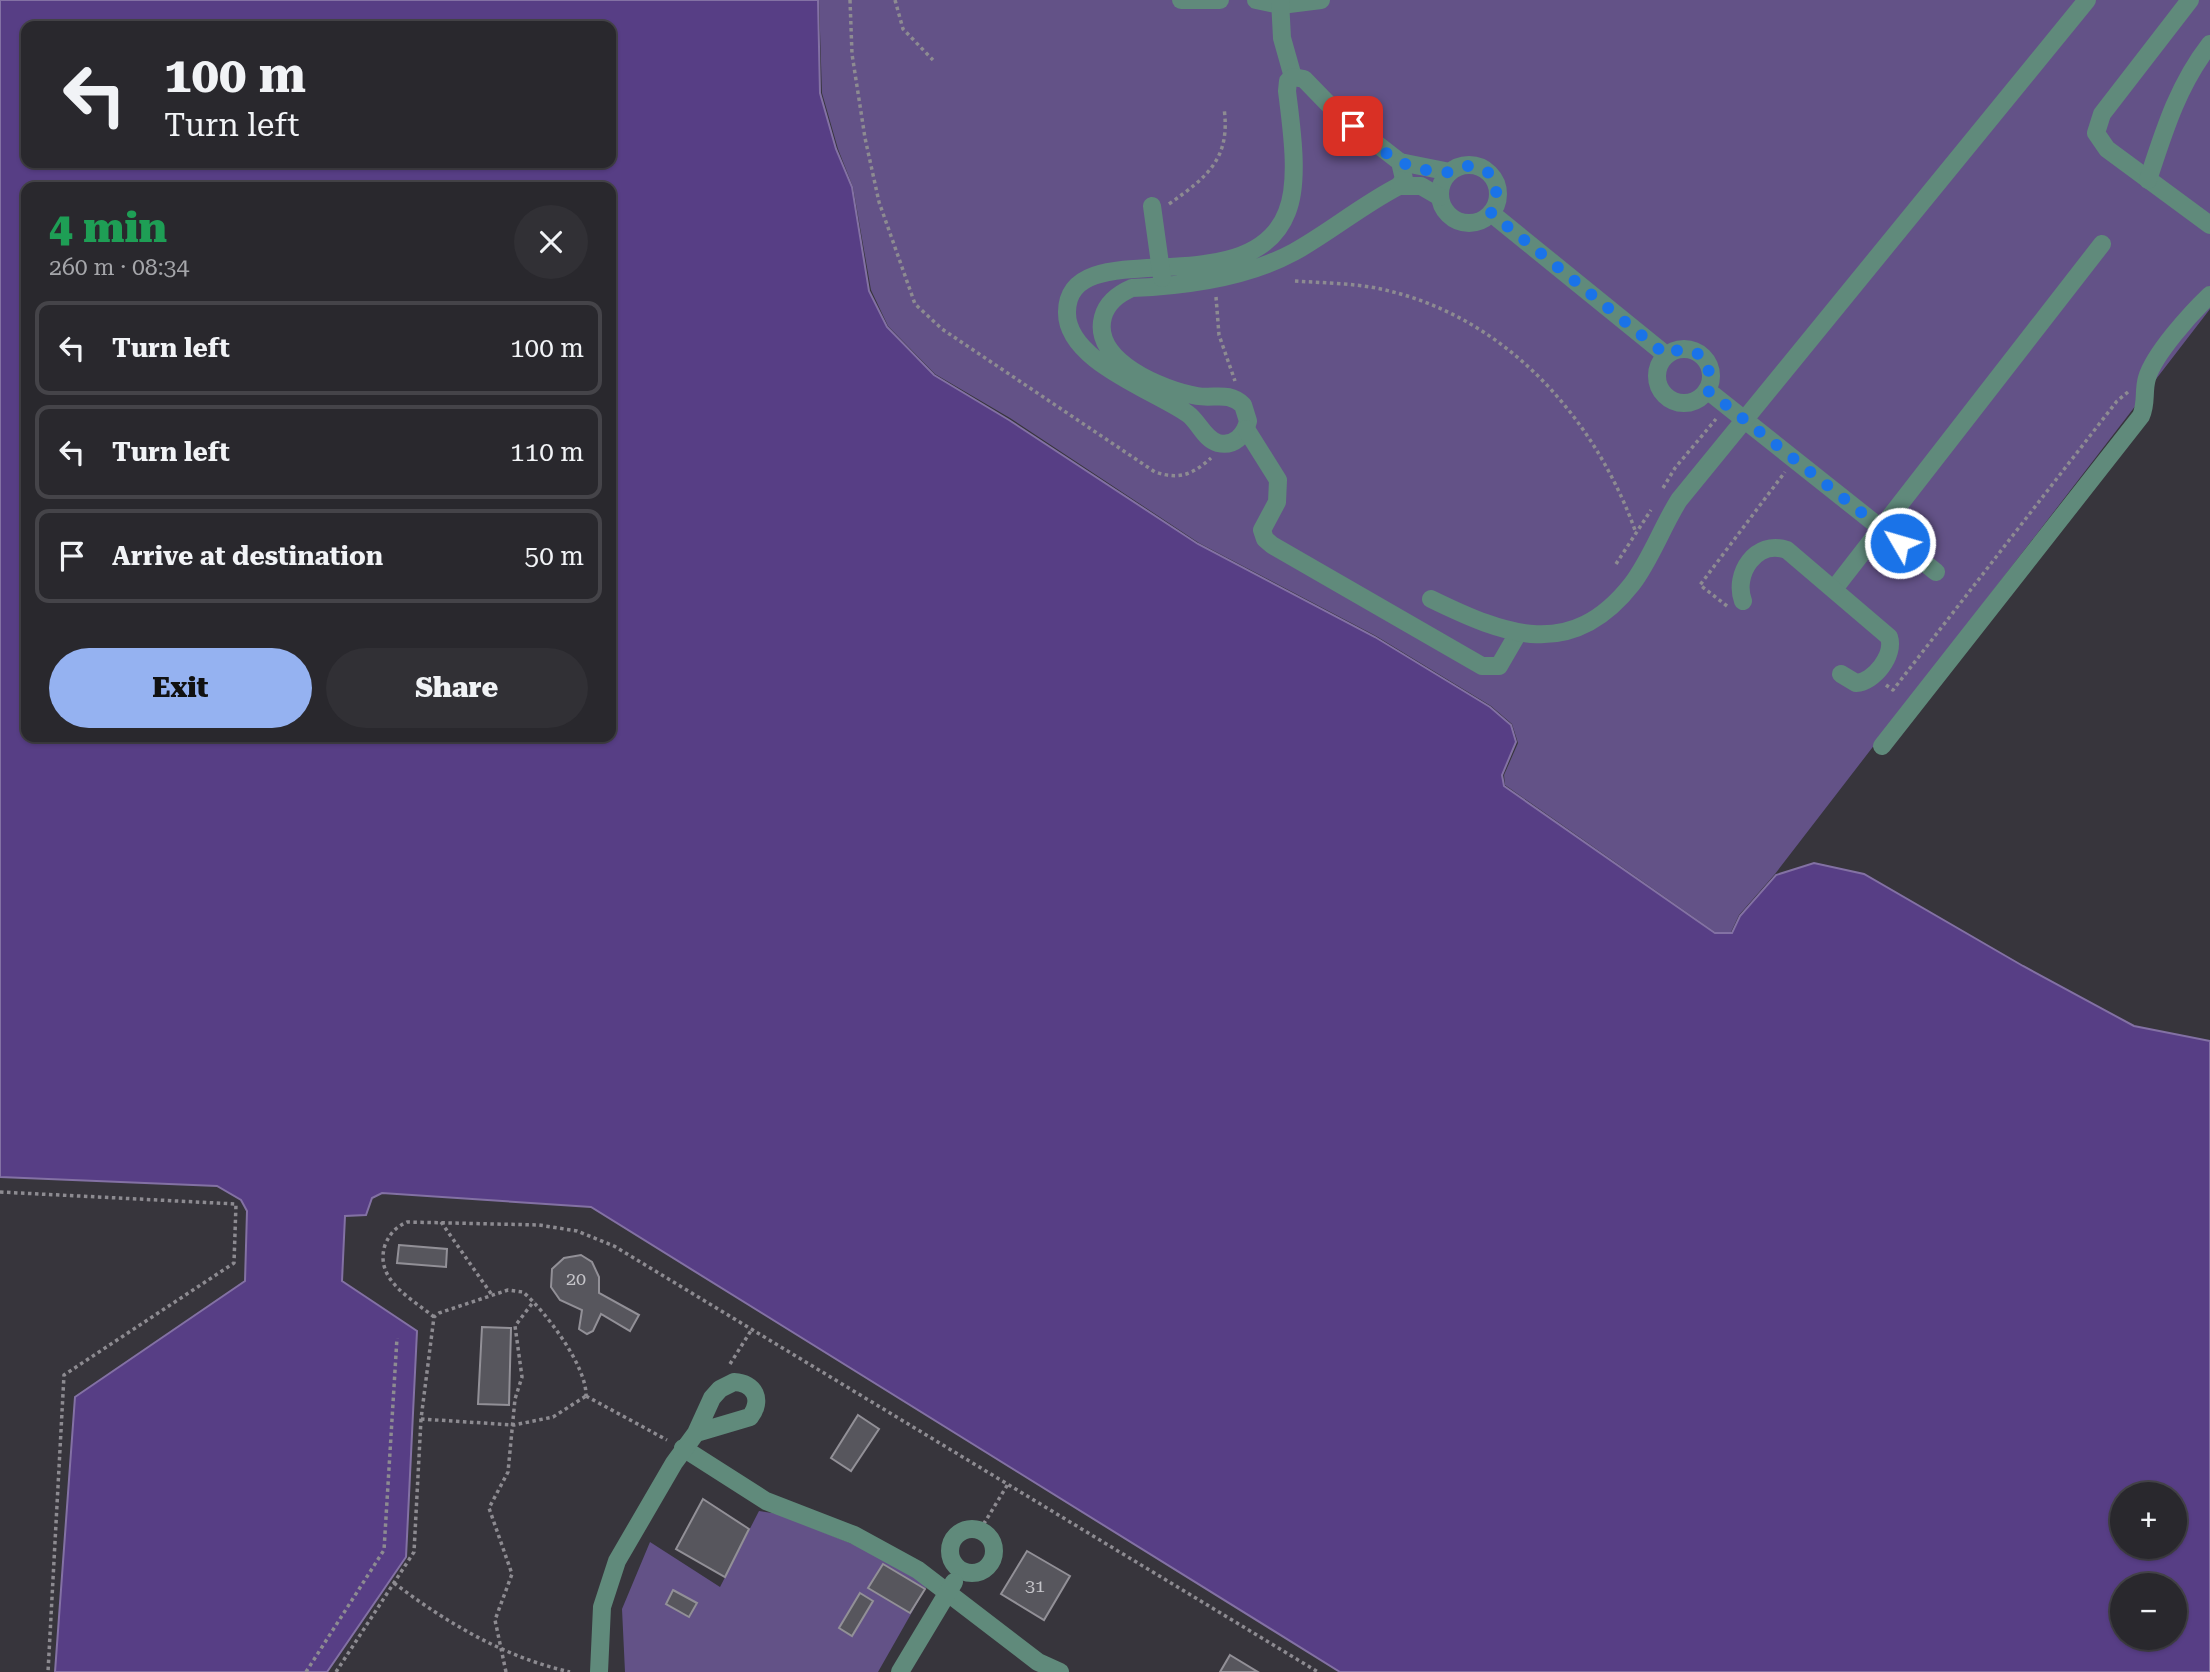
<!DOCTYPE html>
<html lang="en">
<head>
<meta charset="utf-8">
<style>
  body { margin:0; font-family:"Roboto Serif",serif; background:#313035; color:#f1f3f6; height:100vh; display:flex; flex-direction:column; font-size:26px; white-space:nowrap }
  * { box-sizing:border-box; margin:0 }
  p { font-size:23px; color:#a5a6aa }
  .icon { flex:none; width:38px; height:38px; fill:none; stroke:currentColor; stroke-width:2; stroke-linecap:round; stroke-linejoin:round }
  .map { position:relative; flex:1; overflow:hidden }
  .sheet { position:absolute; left:21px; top:182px; width:595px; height:560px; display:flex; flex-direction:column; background:#29282d; border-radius:14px; box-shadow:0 2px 5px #0004,0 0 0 2px #454449 }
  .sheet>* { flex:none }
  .hud { position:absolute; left:21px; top:21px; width:595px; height:147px; border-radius:14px; box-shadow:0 2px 5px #0004,0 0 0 2px #454449; background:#29282d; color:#f1f3f6; overflow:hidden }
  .controls { position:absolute; left:2110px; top:1482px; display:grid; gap:14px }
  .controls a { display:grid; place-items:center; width:77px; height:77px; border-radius:50%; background:#29282d; box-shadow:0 2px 5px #0004,0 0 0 2px #454449; font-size:35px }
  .pin { position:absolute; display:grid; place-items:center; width:60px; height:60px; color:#fff; margin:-30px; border-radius:14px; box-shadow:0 4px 10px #0006 }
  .me { position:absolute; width:77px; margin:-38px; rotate:308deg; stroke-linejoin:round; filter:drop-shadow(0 0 5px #0008) }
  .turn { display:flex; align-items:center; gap:24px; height:147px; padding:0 28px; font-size:32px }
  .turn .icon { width:91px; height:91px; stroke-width:2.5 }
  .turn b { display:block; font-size:49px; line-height:60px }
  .round { display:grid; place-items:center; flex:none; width:74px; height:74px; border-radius:37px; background:#313035 }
  .head { display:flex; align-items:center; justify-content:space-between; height:119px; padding:0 28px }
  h1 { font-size:42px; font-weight:800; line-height:52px; color:#1e9e55 }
  .primary-button { display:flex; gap:14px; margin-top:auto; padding:14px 28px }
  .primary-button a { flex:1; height:80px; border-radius:42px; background:#95b2f1; color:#111; font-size:28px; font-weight:800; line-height:80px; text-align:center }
  .primary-button a+a { background:#313035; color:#f1f3f6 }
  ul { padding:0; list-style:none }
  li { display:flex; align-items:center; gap:21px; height:94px; margin:0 14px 10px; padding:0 14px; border:4px solid #454449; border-radius:14px }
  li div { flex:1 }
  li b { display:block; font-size:26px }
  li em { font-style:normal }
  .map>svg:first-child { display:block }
</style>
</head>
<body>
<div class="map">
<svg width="2210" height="1672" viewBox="0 0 2210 1672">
  <rect width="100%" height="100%" fill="#37353c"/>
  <g fill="#635287">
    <path d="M819 0H2210V309L1775 874 1739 915 1731 932H1715L1505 785 1504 775 1518 743 1512 724 1491 706 1376 636 1199 543 1010 418 935 374 888 326 871 290 853 187 838 149 822 93Z"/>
    <path d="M759 1511 779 1514 887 1558 928 1584 878 1672H625L622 1609 650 1542 720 1587Z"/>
  </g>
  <path fill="#573e85" stroke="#8371a4" stroke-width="2" fill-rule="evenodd" d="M0 0H818L820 93 836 149 852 187 869 291 887 327 934 375 1009 420 1198 544 1375 637 1490 707 1511 725 1516 742 1502 775 1504 786 1715 933H1732L1740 916 1776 875 1814 863 1864 874 2023 966 2134 1026 2210 1041V1672H1340L591 1207 382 1193 372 1198 366 1215 345 1216 342 1281 417 1331 406 1557 327 1672H55L75 1397 245 1281 247 1211 241 1200 217 1186 0 1177ZM26 26H611V163H26ZM26 187H611V737H26ZM2123 1494H2175V1547H2123ZM2123 1586H2175V1638H2123Z"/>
  <g fill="#57565d" stroke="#929097" stroke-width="2">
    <path d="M399 1245 447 1249 446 1267 397 1263Z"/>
    <path d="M581 1255 592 1262 599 1277V1293L639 1315 630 1331 601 1314 593 1331 587 1334 579 1329 582 1310 560 1300 551 1287 552 1269 564 1258Z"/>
    <path d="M482 1327 511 1328 509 1405 478 1404Z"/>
    <path d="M858 1415 879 1429 851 1471 831 1458Z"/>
    <path d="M703 1499 749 1529 725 1577 676 1549Z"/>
    <path d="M1027 1551 1070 1576 1044 1620 1001 1594Z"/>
    <path d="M883 1564 925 1589 910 1613 868 1588Z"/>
    <path d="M673 1590 697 1603 689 1617 666 1604Z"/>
    <path d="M860 1593 873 1601 852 1636 839 1628Z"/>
    <path d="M1230 1655 1258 1672H1220Z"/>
  </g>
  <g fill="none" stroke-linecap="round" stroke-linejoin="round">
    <g stroke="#8d8b91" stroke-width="3.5" stroke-dasharray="3.5 3.5" stroke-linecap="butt">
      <path d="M850 0 852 54 865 138 879 202 915 304 942 329 1155 472C1179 480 1192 475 1211 458"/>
      <path d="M895 0 903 29 933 60"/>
      <path d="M1169 204C1207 177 1231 159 1224 108"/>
      <path d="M1295 281C1323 283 1353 283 1381 289 1505 316 1595 417 1636 533"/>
      <path d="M1216 297 1219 335 1235 381"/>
      <path d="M1663 488 1675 468 1716 419"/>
      <path d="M1616 564 1651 510"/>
      <path d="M1727 606 1700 585 1785 472"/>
      <path d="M1886 685 1893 690 2117 401 2128 392"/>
      <path d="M0 1192 236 1204 234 1263 64 1375 48 1672"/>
      <path d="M441 1222 492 1295"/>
      <path d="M434 1317C411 1298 374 1280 385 1245 390 1233 396 1227 407 1222L539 1225 577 1231 614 1246 1318 1672"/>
      <path d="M730 1364 752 1329"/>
      <path d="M586 1396 667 1440"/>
      <path d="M421 1419 514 1425 553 1417 586 1396"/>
      <path d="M980 1530 1008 1484"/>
      <path d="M394 1583C447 1623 504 1657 570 1672"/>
      <path d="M306 1672 384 1550 397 1338"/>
      <path d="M336 1672 414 1552 421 1419 434 1317 439 1313 508 1290 523 1292C545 1311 587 1366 586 1396"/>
      <path d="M506 1672 495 1620 512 1574 489 1508 508 1472 515 1399 522 1377 515 1326 534 1301"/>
    </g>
    <g stroke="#608a7b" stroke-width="18">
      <path d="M1181 0H1220"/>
      <path d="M1256 0 1281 5 1321 0"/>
      <path d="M1280 0 1282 38 1293 77"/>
      <path d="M2190 0 2102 114 2096 133 2107 149 2210 225"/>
      <path d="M1293 77 1304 79 1337 113 1400 162 1404 179 1399 186C1362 205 1330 232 1294 252 1246 278 1185 286 1132 288 1118 294 1107 302 1103 317 1091 361 1163 390 1197 396 1215 399 1228 391 1243 405L1248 421C1245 435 1234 447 1218 443 1204 439 1199 422 1188 414 1154 390 1066 361 1067 312 1068 229 1250 309 1287 212 1300 180 1291 125 1287 91L1288 81Z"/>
      <path d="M1400 162 1450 172"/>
      <circle cx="1469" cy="194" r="29"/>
      <path d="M2148 180C2164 131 2178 85 2210 44"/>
      <path d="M1399 186H1421L1440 197"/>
      <path d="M1152 206 1162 278"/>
      <path d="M1491 213 1666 355"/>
      <circle cx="1684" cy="376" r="27"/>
      <path d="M1707 390 1936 572"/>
      <path d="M1246 429 1278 480 1277 502 1262 530 1265 539 1272 545 1482 666H1499L1517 635"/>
      <path d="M1834 589 2102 244"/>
      <path d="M1431 599C1505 635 1571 662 1632 584 1651 559 1662 527 1679 500L2087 0"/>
      <path d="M1743 601C1733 574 1756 539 1787 550L1889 637C1895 655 1874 682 1856 683L1841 674"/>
      <path d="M1882 746 2141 416C2147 403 2143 391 2147 378 2154 354 2191 313 2210 295"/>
      <path d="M683 1448 766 1501 854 1535 918 1570 1038 1662 1060 1672"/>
      <circle cx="972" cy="1551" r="22"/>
      <path d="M599 1672 602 1607 617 1561 674 1463 696 1433 712 1398 720 1389 734 1382C755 1383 763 1400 750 1417L696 1433"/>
      <path d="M900 1672 954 1582"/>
    </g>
  </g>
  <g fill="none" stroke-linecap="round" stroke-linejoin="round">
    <path stroke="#1a73e8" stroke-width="12" stroke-dasharray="0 21.6" d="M1353 126C1370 140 1389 159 1411 166 1422 169 1437 174 1449 172 1456 171 1461 166 1469 166 1496 165 1502 194 1491 213L1666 355C1683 345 1699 349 1709 366L1707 390 1900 543"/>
  </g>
  <g text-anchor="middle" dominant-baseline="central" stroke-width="6" stroke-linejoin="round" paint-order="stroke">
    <g font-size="18" fill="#c5c4c9">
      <text x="576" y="1278">20</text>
      <text x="1035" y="1585">31</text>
    </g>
  </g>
</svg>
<div class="controls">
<a>+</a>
<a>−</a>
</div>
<div class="pin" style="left:1353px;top:126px;background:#d93025"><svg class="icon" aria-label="arrive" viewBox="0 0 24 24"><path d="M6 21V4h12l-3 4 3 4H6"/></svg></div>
<svg class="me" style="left:1900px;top:543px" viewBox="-20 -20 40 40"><circle r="17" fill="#1a73e8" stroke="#fff" stroke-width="3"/><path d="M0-11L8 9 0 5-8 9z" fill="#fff"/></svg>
<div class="hud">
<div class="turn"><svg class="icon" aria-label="left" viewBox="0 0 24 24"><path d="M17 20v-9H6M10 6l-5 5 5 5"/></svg><div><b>100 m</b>Turn left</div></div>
</div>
<section class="sheet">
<div class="head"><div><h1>4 min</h1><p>260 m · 08:34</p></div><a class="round"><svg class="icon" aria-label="close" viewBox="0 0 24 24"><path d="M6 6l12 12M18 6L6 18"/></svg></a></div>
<ul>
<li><svg class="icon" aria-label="left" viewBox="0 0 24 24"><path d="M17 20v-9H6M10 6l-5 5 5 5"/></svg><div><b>Turn left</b></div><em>100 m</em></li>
<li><svg class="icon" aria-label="left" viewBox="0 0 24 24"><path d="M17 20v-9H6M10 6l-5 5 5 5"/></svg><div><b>Turn left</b></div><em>110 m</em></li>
<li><svg class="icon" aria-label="arrive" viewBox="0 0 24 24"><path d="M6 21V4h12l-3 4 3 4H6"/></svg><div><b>Arrive at destination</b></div><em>50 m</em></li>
</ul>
<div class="primary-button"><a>Exit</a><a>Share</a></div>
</section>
</div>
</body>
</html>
